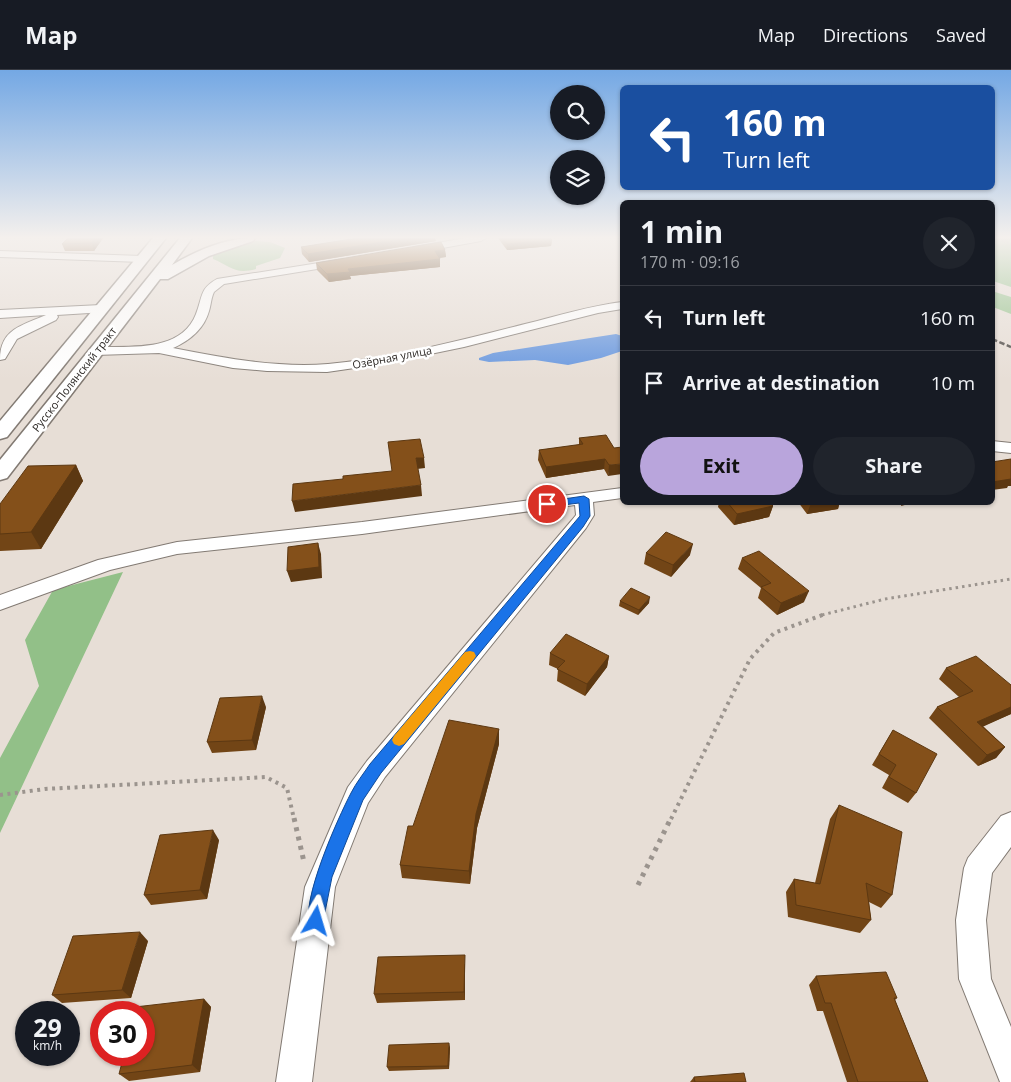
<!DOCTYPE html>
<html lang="en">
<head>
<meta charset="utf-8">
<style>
  body { margin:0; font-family:"Open Sans",sans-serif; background:#20242c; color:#f1f3f6; height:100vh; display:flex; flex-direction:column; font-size:19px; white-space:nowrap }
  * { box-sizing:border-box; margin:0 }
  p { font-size:16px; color:#9ea1a6 }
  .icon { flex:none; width:28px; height:28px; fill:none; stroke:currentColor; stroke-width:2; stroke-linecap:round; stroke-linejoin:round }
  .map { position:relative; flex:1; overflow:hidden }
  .details { position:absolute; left:620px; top:130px; width:375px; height:305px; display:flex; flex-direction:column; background:#171b24; border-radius:8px; box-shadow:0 1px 4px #0004 }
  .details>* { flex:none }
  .hud { position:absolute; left:620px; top:15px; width:375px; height:105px; border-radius:8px; box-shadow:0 1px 4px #0004; background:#1a4fa0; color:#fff; overflow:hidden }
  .buttons { position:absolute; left:550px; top:15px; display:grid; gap:10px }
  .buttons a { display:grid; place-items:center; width:55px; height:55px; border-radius:50%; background:#171b24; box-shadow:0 1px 4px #0004; font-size:25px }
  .speed { position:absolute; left:15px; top:931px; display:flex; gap:10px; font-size:25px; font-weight:700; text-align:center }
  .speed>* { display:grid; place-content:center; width:65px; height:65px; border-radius:50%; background:#171b24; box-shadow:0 1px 4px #0004; line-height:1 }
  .speed small { font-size:12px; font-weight:400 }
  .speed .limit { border:8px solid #d22; background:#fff; color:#111 }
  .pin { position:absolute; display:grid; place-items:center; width:42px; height:42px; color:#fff; margin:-21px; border:2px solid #fff; border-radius:50%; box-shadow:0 1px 5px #0007 }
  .me { position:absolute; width:55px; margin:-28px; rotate:7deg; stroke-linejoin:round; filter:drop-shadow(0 0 4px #0008) }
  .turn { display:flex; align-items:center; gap:18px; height:105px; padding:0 20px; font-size:22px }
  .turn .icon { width:65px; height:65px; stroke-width:2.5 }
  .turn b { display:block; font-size:35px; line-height:42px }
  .round { display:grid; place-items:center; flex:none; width:52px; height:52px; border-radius:26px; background:#20242c }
  .summary { display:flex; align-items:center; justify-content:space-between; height:85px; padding:0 20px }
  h1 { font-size:30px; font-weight:700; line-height:38px }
  .button { display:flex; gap:10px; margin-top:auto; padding:10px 20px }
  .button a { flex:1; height:58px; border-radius:30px; background:#b9a5dc; color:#111; font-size:20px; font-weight:700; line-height:58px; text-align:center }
  .button a+a { background:#20242c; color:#f1f3f6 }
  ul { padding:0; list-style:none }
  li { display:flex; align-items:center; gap:15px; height:65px; padding:0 20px; border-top:1px solid #363941 }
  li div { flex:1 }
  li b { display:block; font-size:19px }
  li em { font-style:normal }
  header { display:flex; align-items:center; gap:30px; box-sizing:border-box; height:70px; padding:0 25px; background:#171b24; border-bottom:1px solid #363941 }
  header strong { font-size:24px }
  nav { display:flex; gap:28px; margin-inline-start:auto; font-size:18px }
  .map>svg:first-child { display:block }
</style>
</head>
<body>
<header>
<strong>Map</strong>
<nav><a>Map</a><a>Directions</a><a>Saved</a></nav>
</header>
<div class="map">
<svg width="1011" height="1012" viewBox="0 0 1011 1012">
  <rect width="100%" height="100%" fill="#e7ded6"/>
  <g fill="#92c088">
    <path d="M993 168H1011V217L993 211Z"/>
    <path d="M256 171 270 172 285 178 280 188 256 196V199C234 205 231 196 213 189V185C227 177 240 173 256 171Z"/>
    <path d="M992 221 1011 227V244L993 237Z"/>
    <path d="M123 502 0 763V688L39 616 25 570 53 520Z"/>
  </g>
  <path fill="#6797df" d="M616 264 622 266V281L601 288 568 295 535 290 489 292 479 290V288L493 283Z"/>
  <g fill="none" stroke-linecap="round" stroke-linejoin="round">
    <g stroke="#827a73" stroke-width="2">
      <g id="minor">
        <path d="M465 168H486L481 171 415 183 410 180 415 177Z"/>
        <path d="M0 181 142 186 147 189 142 192 0 187Z"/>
        <path d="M344 189 349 192 348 194 224 214 214 222C211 228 211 235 209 241 204 259 189 271 173 278 224 288 276 298 328 294 394 288 461 270 525 254 558 246 589 236 622 232V239L598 243 464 277 382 294 327 302 267 301 233 298 159 283 95 285 88 281 95 277C129 276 181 283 196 244 203 227 199 219 217 209Z"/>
        <path d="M101 235 105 236 107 239 105 242 57 245 58 247 56 250 17 269 5 289 0 290C0 259 21 256 46 245L0 248V240Z"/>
        <path d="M992 371 1011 373V383L992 381Z"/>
        <path d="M622 418V428L593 432 594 445 586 458 385 707 368 733 335 817 312 1012H276L305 817 348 717 367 691 572 450 576 445 575 435 362 464 177 484 110 500 0 540V525L98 490 177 472 362 452Z"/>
        <path d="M1011 742V777L992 803 986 850 991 909 1011 957V1012H1000L959 909 956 850 964 798 968 788 1001 746Z"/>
      </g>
    </g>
    <g stroke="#827a73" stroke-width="3">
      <g id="major">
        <path d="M153 168H166L7 367 0 369V351Z"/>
        <path d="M180 168H192L172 195C198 180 225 168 255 168L253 171 209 186 168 209H160L7 408 0 410V390Z"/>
      </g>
    </g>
    <path stroke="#9b948e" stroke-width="2" stroke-dasharray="1 2" stroke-linecap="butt" d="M996 168 1011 174"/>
    <path stroke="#9b948e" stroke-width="3" stroke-dasharray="2.5 4" stroke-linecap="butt" d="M822 545 885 529 1011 509"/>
    <g stroke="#9b948e" stroke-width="4" stroke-dasharray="3 4.5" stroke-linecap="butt">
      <path d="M0 725 45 719 266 707 287 718 294 749"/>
      <path d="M671 749 750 589 774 563 825 544"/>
    </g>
    <g stroke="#9b948e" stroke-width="5" stroke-dasharray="4 5.5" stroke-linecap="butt">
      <path d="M294 748 304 792"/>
      <path d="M638 815 671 748"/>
    </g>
    <use href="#minor" fill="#fff" fill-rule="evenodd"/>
    <use href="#major" fill="#fff" fill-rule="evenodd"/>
    <path stroke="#4b4743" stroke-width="2.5" stroke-dasharray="5.5 2.5" stroke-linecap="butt" d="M992 269 1011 277"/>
  </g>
  <g fill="#724516">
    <path d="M103 168 94 181H65L62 174Z"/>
    <path d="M498 168H550L552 170 551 176 507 180Z"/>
    <path d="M436 171 309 192 302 184 301 177 329 173Z"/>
    <path d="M445 180 446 187 439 188 440 197 350 206 351 209 329 212 317 200 316 193Z"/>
    <path d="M579 368 614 378 608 406 604 399 546 408 538 390 539 380 579 375Z"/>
    <path d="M76 395 83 411 41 479 0 481V434Z"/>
    <path d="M719 432H769L773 436 769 447 734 455 718 437Z"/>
    <path d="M798 432H853L839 435 838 439 807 444Z"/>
    <path d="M646 483 690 485 671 507 644 494Z"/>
    <path d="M742 488 804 532 777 545 758 528 761 518 738 499Z"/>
    <path d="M620 531 649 533 638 545 619 536Z"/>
    <path d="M550 583 609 586 607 597 585 626 557 611 558 599 549 595Z"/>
    <path d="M946 598 1011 615V644L983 656 1005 677 996 688 978 696 929 648 937 637 959 627 939 609Z"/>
    <path d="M266 637 256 680 212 683 207 672Z"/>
    <path d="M499 659V674L477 758 470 814 402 808 400 795 413 756Z"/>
    <path d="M893 660 916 723 908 733 882 718 889 705 872 695Z"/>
    <path d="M839 735 892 825 881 838 869 832 871 850 860 863 788 847 786 822 794 809 815 813 830 749Z"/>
    <path d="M219 770 207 829 151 835 144 825Z"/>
    <path d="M148 871 131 928 62 933 52 925Z"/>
    <path d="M465 894V930L377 933 374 924Z"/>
    <path d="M816 906 897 928 895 930 928 1012H847L823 941H817L809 915Z"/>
    <path d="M204 929 211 937 200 1002 129 1011 119 1004Z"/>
    <path d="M450 977 449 999 389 1001 387 997Z"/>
    <path d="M694 1007 746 1012H690Z"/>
  </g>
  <g fill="#5c3812">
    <path d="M95 168H103L94 181 92 173Z"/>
    <path d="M408 168H435L436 171 309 192 308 184Z"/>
    <path d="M552 170 551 176 507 180V174Z"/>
    <path d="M445 180 446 187 436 188 435 181Z"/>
    <path d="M440 189V197L350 206 351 209 329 212 327 204 348 199Z"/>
    <path d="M416 388H424L425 398 417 399Z"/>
    <path d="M605 389 604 399 546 408V397Z"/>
    <path d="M622 394V404L608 406 609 395Z"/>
    <path d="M76 395 83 411 41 479 31 462Z"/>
    <path d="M1011 407V416H1008L1007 418 992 420V412Z"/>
    <path d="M421 415 422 426 295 442 292 431Z"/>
    <path d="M853 432 839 435 838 439 807 444 811 433Z"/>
    <path d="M902 432H916L901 436Z"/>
    <path d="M773 436 769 447 734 455 737 444Z"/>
    <path d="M318 473 321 484 322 508 291 512 287 501Z"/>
    <path d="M693 474 690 485 671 507 673 495Z"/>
    <path d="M809 521 804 532 777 545 781 533Z"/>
    <path d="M650 527 649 533 638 545 639 540Z"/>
    <path d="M609 586 607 597 585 626 587 614Z"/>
    <path d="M262 626 266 637 256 680 252 670Z"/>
    <path d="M1011 637V644L969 663 977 652Z"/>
    <path d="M499 659V674L477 758 470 814 469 801 476 744Z"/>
    <path d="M1005 677 996 688 978 696 987 685Z"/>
    <path d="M213 760 219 770 207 829 200 820Z"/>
    <path d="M140 862 148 871 131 928 122 920Z"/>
    <path d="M465 885V930L464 922Z"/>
    <path d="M204 929 211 937 200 1002 192 995Z"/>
    <path d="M449 973 450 977 449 999 448 996Z"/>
  </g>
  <g fill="#84501a" stroke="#5c3812">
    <path d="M68 168H95L92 173 62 174Z"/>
    <path d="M358 168H408L308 184 301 177Z"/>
    <path d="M502 168H550L552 170 507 174Z"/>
    <path d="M441 172 445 180 435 181 440 189 348 199 350 202 327 204 316 193Z"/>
    <path d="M606 365 614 378 622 377V394L609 395 605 389 546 397 539 380 583 374 579 368Z"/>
    <path d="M420 369 424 388H416L421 415 292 431 293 414 343 409V406L392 401 388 372Z"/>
    <path d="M1011 389V409L992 412V392Z"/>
    <path d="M76 395 31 462 0 464V434L28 396Z"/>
    <path d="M727 432H769L773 436 737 444Z"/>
    <path d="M666 462 693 474 673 495 646 483Z"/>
    <path d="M318 473 319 497 287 501 288 477Z"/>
    <path d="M759 481 809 521 781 533 761 517 771 513 742 488Z"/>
    <path d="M631 518 650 527 639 540 620 531Z"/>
    <path d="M566 564 609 586 587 614 557 599 565 591 550 583Z"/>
    <path d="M976 586 1011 615V637L977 652 1005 677 987 685 937 637 973 621 946 598Z"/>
    <path d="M262 626 252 670 207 672 220 628Z"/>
    <path d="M449 650 499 659 476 744 469 801 400 795 408 756H413Z"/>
    <path d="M893 660 937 684 916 723 889 707 896 695 879 684Z"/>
    <path d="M839 735 902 762 892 825 866 813 871 850 796 835 794 809 820 814Z"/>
    <path d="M213 760 200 820 144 825 160 765Z"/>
    <path d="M140 862 122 920 52 925 73 866Z"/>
    <path d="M465 885 464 922 374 924 378 887Z"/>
    <path d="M886 902 897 928H894L928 1012H858L831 933H825L816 906Z"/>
    <path d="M204 929 192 995 119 1004 124 985H144V942H134L135 937Z"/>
    <path d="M449 973 448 996 387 997 389 975Z"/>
    <path d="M744 1003 746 1012H695L694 1007Z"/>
  </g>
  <linearGradient id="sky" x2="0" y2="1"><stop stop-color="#74a8e4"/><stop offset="0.54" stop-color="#f4f0ed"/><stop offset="1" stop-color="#f4f0ed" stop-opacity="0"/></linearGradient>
  <rect width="1011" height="310" fill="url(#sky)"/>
  <path fill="#1a73e8" stroke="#114b97" d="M584 426 589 429 590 446 583 457 381 703 363 730 332 807 322 857 316 860 310 857C300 832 338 748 351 723 356 713 364 703 370 694L580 446 579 433 547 437 543 436V432Z"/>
  <path fill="#f59e0b" d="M470 581 474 582 476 586 474 589 404 674 399 676 394 674 392 670 394 666 465 582Z"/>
  <g text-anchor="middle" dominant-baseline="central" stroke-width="5" stroke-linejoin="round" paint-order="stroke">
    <g font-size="11" fill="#2c2825" stroke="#fff">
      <text transform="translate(392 287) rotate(-11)">Озёрная улица</text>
      <text transform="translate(74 309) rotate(-52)">Русско-Полянский тракт</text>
    </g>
  </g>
</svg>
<div class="buttons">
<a><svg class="icon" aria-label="search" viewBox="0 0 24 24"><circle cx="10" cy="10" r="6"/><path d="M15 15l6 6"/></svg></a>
<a><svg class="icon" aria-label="layers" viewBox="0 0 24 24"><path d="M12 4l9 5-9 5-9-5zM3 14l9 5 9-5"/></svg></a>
</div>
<div class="speed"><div>29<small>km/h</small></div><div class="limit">30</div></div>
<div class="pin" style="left:547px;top:434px;background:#d93025"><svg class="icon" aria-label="arrive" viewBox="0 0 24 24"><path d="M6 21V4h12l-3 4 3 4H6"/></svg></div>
<svg class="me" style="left:316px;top:851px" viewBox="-20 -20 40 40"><path d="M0-17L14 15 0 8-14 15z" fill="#1a73e8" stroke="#fff" stroke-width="4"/></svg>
<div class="hud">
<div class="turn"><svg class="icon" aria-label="left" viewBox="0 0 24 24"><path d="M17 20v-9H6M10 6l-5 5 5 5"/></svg><div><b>160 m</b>Turn left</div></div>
</div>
<section class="details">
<div class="summary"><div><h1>1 min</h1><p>170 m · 09:16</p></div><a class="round"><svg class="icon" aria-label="close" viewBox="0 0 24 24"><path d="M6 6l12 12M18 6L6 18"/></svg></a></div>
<ul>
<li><svg class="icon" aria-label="left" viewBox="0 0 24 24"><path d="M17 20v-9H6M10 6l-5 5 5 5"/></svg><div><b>Turn left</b></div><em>160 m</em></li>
<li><svg class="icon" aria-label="arrive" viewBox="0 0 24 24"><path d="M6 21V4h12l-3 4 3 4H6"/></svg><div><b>Arrive at destination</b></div><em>10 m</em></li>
</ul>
<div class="button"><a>Exit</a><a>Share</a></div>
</section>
</div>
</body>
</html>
